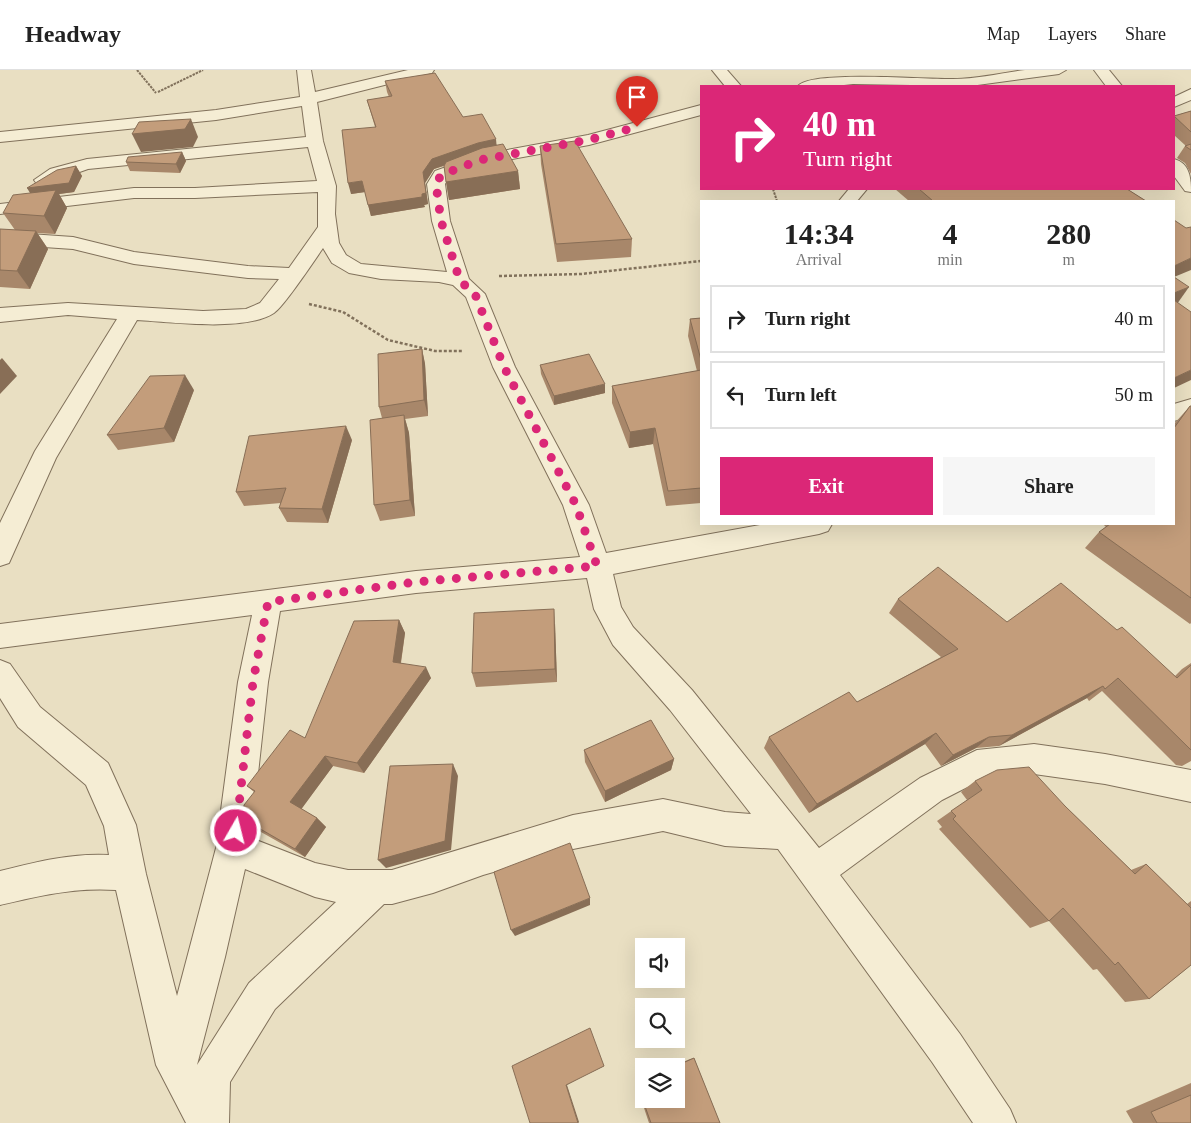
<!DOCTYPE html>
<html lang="en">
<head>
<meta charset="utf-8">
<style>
  body { margin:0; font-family:"Times New Roman",serif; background:#f6f6f6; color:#222; height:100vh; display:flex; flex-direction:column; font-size:19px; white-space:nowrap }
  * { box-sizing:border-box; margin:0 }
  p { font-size:16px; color:#767676 }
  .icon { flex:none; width:28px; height:28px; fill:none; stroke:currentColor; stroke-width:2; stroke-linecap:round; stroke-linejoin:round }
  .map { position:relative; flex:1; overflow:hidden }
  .side { position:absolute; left:700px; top:130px; width:475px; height:325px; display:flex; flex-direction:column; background:#fff; border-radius:0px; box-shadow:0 5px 20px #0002 }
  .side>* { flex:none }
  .banner { position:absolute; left:700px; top:15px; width:475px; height:105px; border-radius:0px; box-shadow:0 5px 20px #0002; background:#db2777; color:#fff; overflow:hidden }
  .buttons { position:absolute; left:635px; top:868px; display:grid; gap:10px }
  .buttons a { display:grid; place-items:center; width:50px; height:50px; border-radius:0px; background:#fff; box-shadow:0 5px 20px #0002; font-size:25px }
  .pin { position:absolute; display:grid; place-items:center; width:42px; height:42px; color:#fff; margin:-51px -21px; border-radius:50% 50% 50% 0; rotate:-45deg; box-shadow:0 0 5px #0007 }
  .pin .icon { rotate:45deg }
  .me { position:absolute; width:55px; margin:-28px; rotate:8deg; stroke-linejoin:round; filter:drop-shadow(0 0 4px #0008) }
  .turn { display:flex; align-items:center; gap:18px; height:105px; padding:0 20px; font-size:22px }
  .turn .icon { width:65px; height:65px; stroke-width:2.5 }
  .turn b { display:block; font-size:35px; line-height:42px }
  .eta { display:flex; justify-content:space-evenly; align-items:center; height:85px; text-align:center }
  .eta b { font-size:30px; font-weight:800; line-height:35px }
  .primary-button { display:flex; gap:10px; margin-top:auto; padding:10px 20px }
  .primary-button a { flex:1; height:58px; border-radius:0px; background:#db2777; color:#fff; font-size:20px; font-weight:800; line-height:58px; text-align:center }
  .primary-button a+a { background:#f6f6f6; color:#222 }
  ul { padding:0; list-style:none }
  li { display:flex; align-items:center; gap:15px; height:68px; margin:0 10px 8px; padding:0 10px; border:2px solid #e0e0e0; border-radius:0px }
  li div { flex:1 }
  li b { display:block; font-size:19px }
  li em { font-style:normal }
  header { display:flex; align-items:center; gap:30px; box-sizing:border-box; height:70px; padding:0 25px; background:#fff; border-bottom:1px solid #e0e0e0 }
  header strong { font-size:24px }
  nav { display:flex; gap:28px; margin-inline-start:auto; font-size:18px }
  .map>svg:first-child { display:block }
</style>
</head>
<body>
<header>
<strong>Headway</strong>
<nav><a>Map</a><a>Layers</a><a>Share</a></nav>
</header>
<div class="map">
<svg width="1191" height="1053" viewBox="0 0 1191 1053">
  <rect width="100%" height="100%" fill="#e9dfc2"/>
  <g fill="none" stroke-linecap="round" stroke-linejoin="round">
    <g stroke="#81715b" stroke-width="2">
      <g id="minor">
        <path d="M297 0H311L315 22 408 0H434L432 3 317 32 323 71 336 116 335 144 339 173 346 185 361 194 447 202 432 151 427 114 435 101 480 85 588 65 701 35V45L589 75 484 94 448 108 445 114 450 151 469 209 485 224 515 297 589 435 606 483 766 454H832L828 461 819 464 613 504 621 537 633 557 692 620 819 778 920 708 977 680 1034 674 1105 684 1191 700V732L1105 714 1034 704 981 710 942 730 840 805 960 964 1010 1039 1016 1053H973L932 992 778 779 725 776 663 761 573 779 483 805 433 823 392 834H384L275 939 230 1012 229 1053H186L156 995 116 820C75 817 39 826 0 835V801C36 792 71 783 109 785L104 756 86 715 18 657 0 628V590L10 594 40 637 108 693 136 755 146 804 177 926 216 778 238 612 252 545 0 578V554L416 501 580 487 563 435 493 297 466 227 453 215 439 212 381 209 349 203 332 193 323 178C314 191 285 235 274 243 246 262 170 252 137 250L56 388 9 493 0 496V453L35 381 117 249 68 245 0 252V238L68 233 203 241 246 239 260 233 279 209 248 208 134 194 73 179 0 174V162L73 167 134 182 248 196 289 198 318 157V122L195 128H134L0 144V134L134 118H195L317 111 308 77 88 99 43 115 37 114 34 110 50 99 87 89 306 67 302 36 216 50 0 72V62L216 40 300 27ZM587 508 594 539 613 575 670 640 751 744 725 742 663 729 573 745 392 800H348L315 793 251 768 268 612 280 541 416 523ZM245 799 315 827 336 832 249 913 197 995 225 887Z"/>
        <path d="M712 0H727L741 16H725Z"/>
        <path d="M1025 0H1066L1059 4 970 16 853 14 835 16H798C811 0 928 10 953 9 977 9 1001 3 1025 0Z"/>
        <path d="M1094 0H1109L1122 16H1106Z"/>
        <path d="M1191 19V30L1174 37V27Z"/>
        <path d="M1174 89C1190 93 1191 109 1191 122L1185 121 1174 106Z"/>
        <path d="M849 119H867L857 131H839Z"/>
        <path d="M1191 329V346L1174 351V334Z"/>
      </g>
    </g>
    <g stroke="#81715b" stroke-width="2" stroke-dasharray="2.5 1" stroke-linecap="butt">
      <path d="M137 0 156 23"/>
      <path d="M158 22 203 0"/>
      <path d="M773 119 777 131"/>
    </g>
    <g stroke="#81715b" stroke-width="2.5" stroke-dasharray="3 2" stroke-linecap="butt">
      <path d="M499 206 581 204 701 191"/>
      <path d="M309 234 343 242 388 270 435 281H463"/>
    </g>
    <use href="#minor" fill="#f5edd4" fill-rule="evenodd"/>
  </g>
  <g fill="#a8876a">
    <path d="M385 11 463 47 497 75 518 101 520 119 449 130 444 96 434 99 425 113 428 134 424 135 425 137 371 146 365 122 351 124 375 57 367 30 389 27 387 22Z"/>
    <path d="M1191 41V83L1190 84 1191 83V104L1185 93 1177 88 1185 76H1186L1174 65V46Z"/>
    <path d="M540 76 632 169 631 187 557 192 541 94Z"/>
    <path d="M182 82 186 91 180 103 130 101 126 92Z"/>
    <path d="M76 96 82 106 74 122 59 124 67 138 55 164 37 163 48 179 30 219 0 217V159L15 160 3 143 30 123Z"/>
    <path d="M895 119H1127L1146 131H909Z"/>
    <path d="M701 248V433L666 436 653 374 629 378 612 333V316L697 301 688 266 690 249Z"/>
    <path d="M422 279 425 294 428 346 405 349 409 363 415 446 380 451 374 435 382 348 379 337Z"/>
    <path d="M540 295 605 323 554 335 541 304Z"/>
    <path d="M194 320 174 372 118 380 107 365Z"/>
    <path d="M1190 336H1191V553L1190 554 1085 478 1099 462 1106 457 1103 454H1174V354Z"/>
    <path d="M352 370 328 453 287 452 279 438 281 433 244 436 236 422Z"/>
    <path d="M898 529 1007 552 1117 560 1175 606 1182 599 1191 593V691L1182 696 1176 695 1102 621 1089 631 1087 628 999 676 976 678 941 696 925 674 809 743 764 678 769 667 857 632 941 587 889 543Z"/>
    <path d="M399 550 405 563 401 593 431 608 364 703 333 696 301 739 317 748 326 757 305 787 254 758 243 749 254 722 247 716 305 668Z"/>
    <path d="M555 554 557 612 476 617 472 603Z"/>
    <path d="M584 680 674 689 671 700 605 732 585 692Z"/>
    <path d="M975 711 1065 736 1131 800 1146 794 1187 834 1191 831V895L1149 929 1125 932 1097 899 1093 900 1049 851 1030 858 939 759 942 757 937 751 967 730 961 722Z"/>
    <path d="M694 988 720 1053H649L636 1014 644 1010V1029L676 996H674L690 989Z"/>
    <path d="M1191 1013V1053H1133L1126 1041Z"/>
  </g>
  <g fill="#886e56">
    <path d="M191 49 198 67 193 77 141 82 132 64Z"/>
    <path d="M496 69 497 80 479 83 434 99 425 113 428 134 424 135 425 137 371 146 368 135 422 124 423 102 432 89 478 73Z"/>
    <path d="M182 82 186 91 180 103 176 94Z"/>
    <path d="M76 96 82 106 74 122 59 124 67 138 55 164 27 118Z"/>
    <path d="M518 101 520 119 449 130 446 112Z"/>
    <path d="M362 111 365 122 351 124 348 113Z"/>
    <path d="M36 161 48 179 30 219 17 201Z"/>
    <path d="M1191 188V200L1174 207V196Z"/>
    <path d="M1189 217 1177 234 1174 235V223Z"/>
    <path d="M422 279 425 294 428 346 424 330Z"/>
    <path d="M2 288 17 306 0 324V290Z"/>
    <path d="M1191 300V310L1174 318V308Z"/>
    <path d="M185 305 194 320 174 372 164 358Z"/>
    <path d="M605 314V323L554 335V326Z"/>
    <path d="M404 345 409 363 415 446 410 430Z"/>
    <path d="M346 356 352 370 328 453 322 439Z"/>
    <path d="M655 358 653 374 629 378 630 362Z"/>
    <path d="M554 539 555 554 557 612 555 599Z"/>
    <path d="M399 550 405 563 399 604 393 592Z"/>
    <path d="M426 597 431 608 364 703 357 693Z"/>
    <path d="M1103 616 1087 628 999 676 1012 665Z"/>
    <path d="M936 663 925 674 809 743 817 734Z"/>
    <path d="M989 667 976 678 941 696 953 685Z"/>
    <path d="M325 686 333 696 300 741 290 732Z"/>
    <path d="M674 689 671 700 605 732V721Z"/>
    <path d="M453 694 458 706 451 780 386 798 378 790Z"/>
    <path d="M317 748 326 757 305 787 295 779Z"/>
    <path d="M590 828V835L515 866 511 860Z"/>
    <path d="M603 996 567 1015 579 1052 578 1053 566 1015 604 996Z"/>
  </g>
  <g fill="#c39d7b" stroke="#886e56">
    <path d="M435 3 463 47 482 44 496 69 478 73 432 89 423 102 426 123 422 124V127L368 135 362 111 348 113 342 60 376 57 367 30 392 26 385 11Z"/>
    <path d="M1191 41V62L1174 46Z"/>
    <path d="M191 49 185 59 132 64 139 52Z"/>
    <path d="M575 71 632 169 556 174 540 76Z"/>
    <path d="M503 74 518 101 446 112 444 96 446 92 482 78Z"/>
    <path d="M1191 74V80L1185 76Z"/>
    <path d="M182 82 176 94 126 92 128 87Z"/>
    <path d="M76 96 69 113 27 118 57 100Z"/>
    <path d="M919 119H1127L1146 131H933Z"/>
    <path d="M56 120 44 146 3 143 13 125Z"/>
    <path d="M1174 150 1186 158 1191 157V188L1174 196Z"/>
    <path d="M0 159 36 161 17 201 0 200Z"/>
    <path d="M1174 207 1189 217 1174 223Z"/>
    <path d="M1174 230 1191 242V300L1174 308Z"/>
    <path d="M701 248V290L690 249Z"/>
    <path d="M422 279 424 330 379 337 378 284Z"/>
    <path d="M589 284 605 314 554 326 540 295Z"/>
    <path d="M701 300V418L668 421 655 358 630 362 612 316Z"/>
    <path d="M185 305 164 358 107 365 150 306Z"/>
    <path d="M1190 336H1191V528L1099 462 1110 454H1174V358Z"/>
    <path d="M404 345 410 430 374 435 370 350Z"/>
    <path d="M346 356 322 439 279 438 286 418 236 422 249 366Z"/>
    <path d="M938 497 1007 552 1061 513 1117 560 1122 557 1177 608 1191 595V680L1118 608 1105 619 1103 616 1012 665 989 667 953 685 936 663 817 734 769 667 849 622 857 632 958 579 898 529Z"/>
    <path d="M554 539 555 599 472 603 474 543Z"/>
    <path d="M399 550 393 592 426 597 357 693 325 686 290 732 317 748 295 779 243 749 244 735 255 721 247 716 290 660 305 668 354 551Z"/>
    <path d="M651 650 674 689 605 721 584 680Z"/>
    <path d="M453 694 445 771 378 790 390 696Z"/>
    <path d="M1029 697 1065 736 1135 804 1146 794 1191 838V895L1149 929 1118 892 1115 895 1063 838 1049 851 953 749 956 746 951 741 982 720 975 711 997 700Z"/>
    <path d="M570 773 590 828 511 860 494 802Z"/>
    <path d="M590 958 604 996 566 1015 578 1053H530L512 996Z"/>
    <path d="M694 988 720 1053H651L637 1014 644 1011V1029H676V996Z"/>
    <path d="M1191 1025V1053H1157L1151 1042Z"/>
  </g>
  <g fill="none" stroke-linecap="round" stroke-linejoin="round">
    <path stroke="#db2777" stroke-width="9" stroke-dasharray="0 16.2" d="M236 761 253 612 268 532 416 512 597 496 576 435 504 297 475 224 460 211 441 151 436 114 441 105 480 90 588 70 637 57"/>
  </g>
</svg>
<div class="buttons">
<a><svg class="icon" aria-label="sound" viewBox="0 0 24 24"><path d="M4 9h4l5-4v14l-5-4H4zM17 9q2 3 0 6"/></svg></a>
<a><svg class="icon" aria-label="search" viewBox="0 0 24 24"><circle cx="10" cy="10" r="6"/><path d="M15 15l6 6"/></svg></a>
<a><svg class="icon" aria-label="layers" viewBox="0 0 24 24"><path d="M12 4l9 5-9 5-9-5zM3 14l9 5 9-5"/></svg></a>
</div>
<div class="pin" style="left:637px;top:57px;background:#d93025"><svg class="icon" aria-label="arrive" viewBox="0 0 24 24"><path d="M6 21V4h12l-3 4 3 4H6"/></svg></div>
<svg class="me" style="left:236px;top:761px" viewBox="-20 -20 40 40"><circle r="17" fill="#db2777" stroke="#fff" stroke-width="3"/><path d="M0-11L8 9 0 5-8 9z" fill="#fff"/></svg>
<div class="banner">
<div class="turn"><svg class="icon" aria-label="right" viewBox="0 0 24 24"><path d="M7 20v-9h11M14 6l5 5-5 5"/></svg><div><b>40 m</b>Turn right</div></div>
</div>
<section class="side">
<div class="eta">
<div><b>14:34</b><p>Arrival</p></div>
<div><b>4</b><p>min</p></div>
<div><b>280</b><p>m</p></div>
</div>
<ul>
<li><svg class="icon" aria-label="right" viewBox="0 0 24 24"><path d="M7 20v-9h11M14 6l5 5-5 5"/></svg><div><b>Turn right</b></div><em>40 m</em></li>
<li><svg class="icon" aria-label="left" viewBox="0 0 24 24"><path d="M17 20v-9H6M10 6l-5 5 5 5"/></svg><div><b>Turn left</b></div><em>50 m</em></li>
</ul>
<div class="primary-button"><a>Exit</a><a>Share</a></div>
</section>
</div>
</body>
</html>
